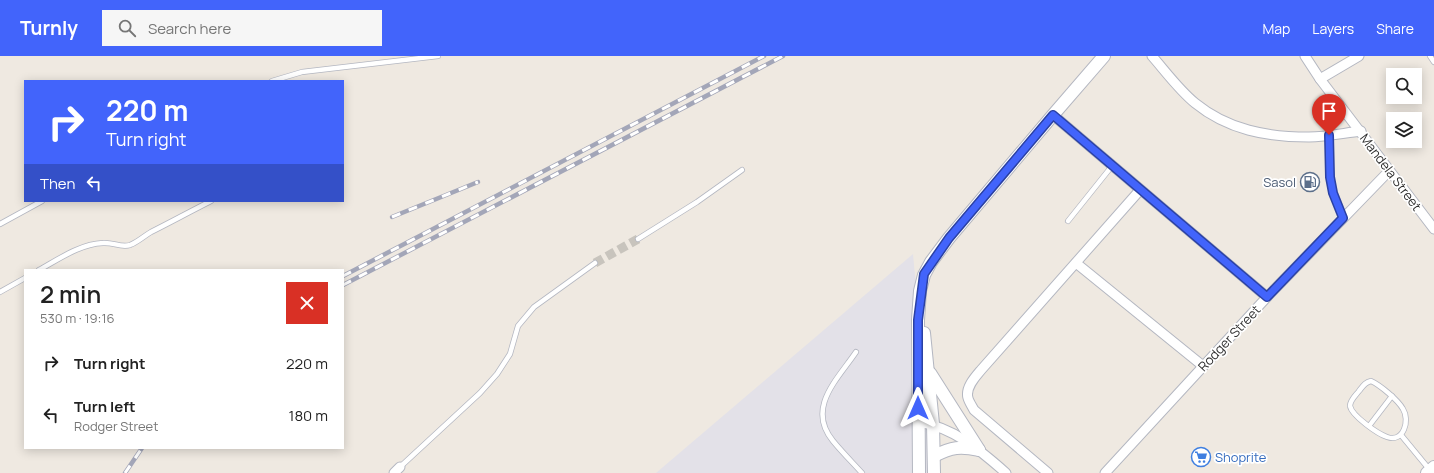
<!DOCTYPE html>
<html lang="en">
<head>
<meta charset="utf-8">
<style>
  body { margin:0; font-family:Manrope,sans-serif; background:#f6f6f6; color:#222; height:100vh; display:flex; flex-direction:column; font-size:15px; white-space:nowrap }
  * { box-sizing:border-box; margin:0 }
  p { font-size:13px; color:#767676 }
  .icon { flex:none; width:22px; height:22px; fill:none; stroke:currentColor; stroke-width:2; stroke-linecap:round; stroke-linejoin:round }
  .map { position:relative; flex:1; overflow:hidden }
  .side { position:absolute; left:24px; top:213px; width:320px; height:180px; display:flex; flex-direction:column; background:#fff; border-radius:0px; box-shadow:0 2px 10px #0003 }
  .side>* { flex:none }
  .hud { position:absolute; left:24px; top:24px; width:320px; height:122px; border-radius:0px; box-shadow:0 2px 10px #0003; background:#4264fb; color:#fff; overflow:hidden }
  .buttons { position:absolute; left:1386px; top:12px; display:grid; gap:8px }
  .buttons a { display:grid; place-items:center; width:36px; height:36px; border-radius:0px; background:#fff; box-shadow:0 2px 10px #0003; font-size:20px }
  .pin { position:absolute; display:grid; place-items:center; width:34px; height:34px; color:#fff; margin:-41px -17px; border-radius:50% 50% 50% 0; rotate:-45deg; box-shadow:0 0 4px #0007 }
  .pin .icon { rotate:45deg }
  .me { position:absolute; width:44px; margin:-22px; rotate:0deg; stroke-linejoin:round; filter:drop-shadow(0 0 3px #0008) }
  .turn { display:flex; align-items:center; gap:14px; height:84px; padding:0 16px; font-size:18px }
  .turn .icon { width:52px; height:52px; stroke-width:2.5 }
  .turn b { display:block; font-size:28px; line-height:34px }
  .then { display:flex; align-items:center; height:38px; padding:0 16px; background:#0003; gap:8px; font-size:15px }
  .round { display:grid; place-items:center; flex:none; width:42px; height:42px; border-radius:0px; background:#f6f6f6 }
  .head { display:flex; align-items:center; justify-content:space-between; height:68px; padding:0 16px }
  h1 { font-size:24px; font-weight:600; line-height:30px }
  ul { padding:0; list-style:none }
  li { display:flex; align-items:center; gap:12px; height:52px; padding:0 16px }
  li div { flex:1 }
  li b { display:block; font-size:15px }
  li em { font-style:normal }
  header { display:flex; align-items:center; gap:24px; box-sizing:border-box; height:56px; padding:0 20px; background:#4264fb; color:#fff }
  header strong { font-size:19px }
  nav { display:flex; gap:22px; margin-inline-start:auto; font-size:14px }
  .search { width:280px; height:36px; background:#f6f6f6; display:flex; align-items:center; gap:10px; box-sizing:border-box; padding:0 14px; border-radius:0px; color:#767676; font-size:15px }
  .map>svg:first-child { display:block }
</style>
</head>
<body>
<header>
<strong>Turnly</strong>
<div class="search"><svg class="icon" aria-label="search" viewBox="0 0 24 24"><circle cx="10" cy="10" r="6"/><path d="M15 15l6 6"/></svg>Search here</div>
<nav><a>Map</a><a>Layers</a><a>Share</a></nav>
</header>
<div class="map">
<svg width="1434" height="417" viewBox="0 0 1434 417">
  <rect width="100%" height="100%" fill="#efe9e1"/>
  <path fill="#e3e1e8" d="M913 198 933 417H656Z"/>
  <g fill="none" stroke-linecap="round" stroke-linejoin="round">
    <path stroke="#c8c4bd" stroke-width="9" stroke-dasharray="9 4.5" stroke-linecap="butt" d="M595 207 638 183"/>
    <g stroke="#b4b7c1" stroke-width="6">
      <g id="service">
        <path d="M1430 0 1434 6"/>
        <path d="M272 25 302 16 438 0"/>
        <path d="M1329 79V121L1333 137 1343 162"/>
        <path d="M1068 165 1112 110"/>
        <path d="M0 168 42 145"/>
        <path d="M638 183 697 146 742 114"/>
        <path d="M39 214C59 203 80 188 103 187 113 186 121 192 130 189 138 186 144 180 151 176 171 166 191 155 211 145"/>
        <path d="M0 236 25 222"/>
        <path d="M856 296C837 324 806 352 833 385 842 396 852 406 862 417"/>
        <path d="M1371 325C1380 329 1398 344 1403 353 1410 364 1404 387 1387 381 1378 378 1352 360 1350 350 1350 344 1356 339 1359 335 1363 330 1365 326 1371 325Z"/>
        <path d="M1369 370 1392 340"/>
        <path d="M1401 379 1429 413"/>
        <path d="M400 411 480 337 497 318 510 298 518 270 534 251 595 207"/>
      </g>
    </g>
    <g stroke="#b4b7c1" stroke-width="11">
      <g id="minor">
        <path d="M1152 0C1166 16 1179 34 1195 47 1228 74 1267 81 1309 81 1326 81 1344 77 1361 75"/>
        <path d="M1305 0 1320 23 1434 173"/>
        <path d="M1320 23 1359 0"/>
        <path d="M1053 59 1267 241"/>
        <path d="M1076 207 1203 310"/>
        <path d="M918 366C953 371 980 394 1006 417"/>
        <path d="M394 417 400 411"/>
        <path d="M1048 417 974 354C972 350 969 346 968 342 965 332 975 321 981 314L1140 134"/>
        <path d="M1105 417 1267 241 1389 115"/>
      </g>
    </g>
    <g stroke="#b4b7c1" stroke-width="14">
      <g id="secondary">
        <path d="M924 277 933 368 934 417"/>
        <path d="M930 317 979 394"/>
        <path d="M934 400C952 391 960 390 979 394"/>
        <path d="M919 417 918 264 920 235 924 219 931 206 949 182 1053 59 1104 0"/>
        <path d="M1427 417 1434 411"/>
      </g>
    </g>
    <use href="#service" stroke="#fff" stroke-width="4.5"/>
    <use href="#minor" stroke="#fff" stroke-width="9"/>
    <use href="#secondary" stroke="#fff" stroke-width="12"/>
    <g stroke="#a3a6b8" stroke-width="4.5">
      <g id="rail">
        <path d="M392 161 478 126"/>
        <path d="M343 220 764 0"/>
        <path d="M343 229 783 0"/>
        <path d="M125 417 142 392"/>
      </g>
    </g>
    <use href="#rail" stroke="#fff" stroke-width="3" stroke-dasharray="9" stroke-linecap="butt"/>
  </g>
  <g fill="none" stroke-linecap="round" stroke-linejoin="round">
    <g stroke="#2b41a3" stroke-width="10">
      <path id="route" d="M918 352V264L924 218 949 182 1053 59 1267 241 1343 162 1333 137 1330 121 1329 79"/>
    </g>
    <use href="#route" stroke="#4264fb" stroke-width="7"/>
  </g>
  <defs>
    <g id="fuel-ring" transform="scale(1)"><circle r="9.5" fill="#fff" stroke="#5c6f8a" stroke-width="1.5"/><path d="M-5.5-6h7V0h2V4h1.3V-2.5L3-4.5l.8-.8L6-3V5H2.5V1h-1V6h-7ZM-4.2-4.7v3.2H.2V-4.7Z" fill="#5c6f8a"/></g>
    <g id="supermarket-ring" transform="scale(1)"><circle r="9.5" fill="#fff" stroke="#3f7fe0" stroke-width="1.5"/><path d="M-6-5.5h2.5l.6 2H6L4.5 2H-2.5L-4.4-4H-6ZM-1.5 3.2a1.3 1.3 0 1 0 .1 0ZM3 3.2a1.3 1.3 0 1 0 .1 0Z" fill="#3f7fe0"/></g>
  </defs>
  <g fill-rule="evenodd">
    <use href="#fuel-ring" x="1310" y="126"/>
    <use href="#supermarket-ring" x="1201" y="401"/>
  </g>
  <g text-anchor="middle" dominant-baseline="central" stroke-width="3.5" stroke-linejoin="round" paint-order="stroke">
    <g font-size="13" fill="#2e2e2e" stroke="#fff">
      <text transform="translate(1391 116) rotate(53)">Mandela Street</text>
      <text transform="translate(1229 282) rotate(-47)">Rodger Street</text>
    </g>
    <g font-size="13" fill="#4e5e75" stroke="#fff" text-anchor="end">
      <text x="1296" y="126">Sasol</text>
    </g>
    <g font-size="13" fill="#366cbe" stroke="#fff" text-anchor="start">
      <text x="1215" y="401">Shoprite</text>
    </g>
  </g>
</svg>
<div class="buttons">
<a><svg class="icon" aria-label="search" viewBox="0 0 24 24"><circle cx="10" cy="10" r="6"/><path d="M15 15l6 6"/></svg></a>
<a><svg class="icon" aria-label="layers" viewBox="0 0 24 24"><path d="M12 4l9 5-9 5-9-5zM3 14l9 5 9-5"/></svg></a>
</div>
<div class="pin" style="left:1329px;top:79px;background:#d93025"><svg class="icon" aria-label="arrive" viewBox="0 0 24 24"><path d="M6 21V4h12l-3 4 3 4H6"/></svg></div>
<svg class="me" style="left:918px;top:352px" viewBox="-20 -20 40 40"><path d="M0-17L14 15 0 8-14 15z" fill="#4264fb" stroke="#fff" stroke-width="4"/></svg>
<div class="hud">
<div class="turn"><svg class="icon" aria-label="right" viewBox="0 0 24 24"><path d="M7 20v-9h11M14 6l5 5-5 5"/></svg><div><b>220 m</b>Turn right</div></div>
<div class="then">Then<svg class="icon" aria-label="left" viewBox="0 0 24 24"><path d="M17 20v-9H6M10 6l-5 5 5 5"/></svg></div>
</div>
<section class="side">
<div class="head"><div><h1>2 min</h1><p>530 m · 19:16</p></div><a class="round" style="background:#d93025;color:#fff"><svg class="icon" aria-label="close" viewBox="0 0 24 24"><path d="M6 6l12 12M18 6L6 18"/></svg></a></div>
<ul>
<li><svg class="icon" aria-label="right" viewBox="0 0 24 24"><path d="M7 20v-9h11M14 6l5 5-5 5"/></svg><div><b>Turn right</b></div><em>220 m</em></li>
<li><svg class="icon" aria-label="left" viewBox="0 0 24 24"><path d="M17 20v-9H6M10 6l-5 5 5 5"/></svg><div><b>Turn left</b><p>Rodger Street</p></div><em>180 m</em></li>
</ul>
</section>
</div>
</body>
</html>
